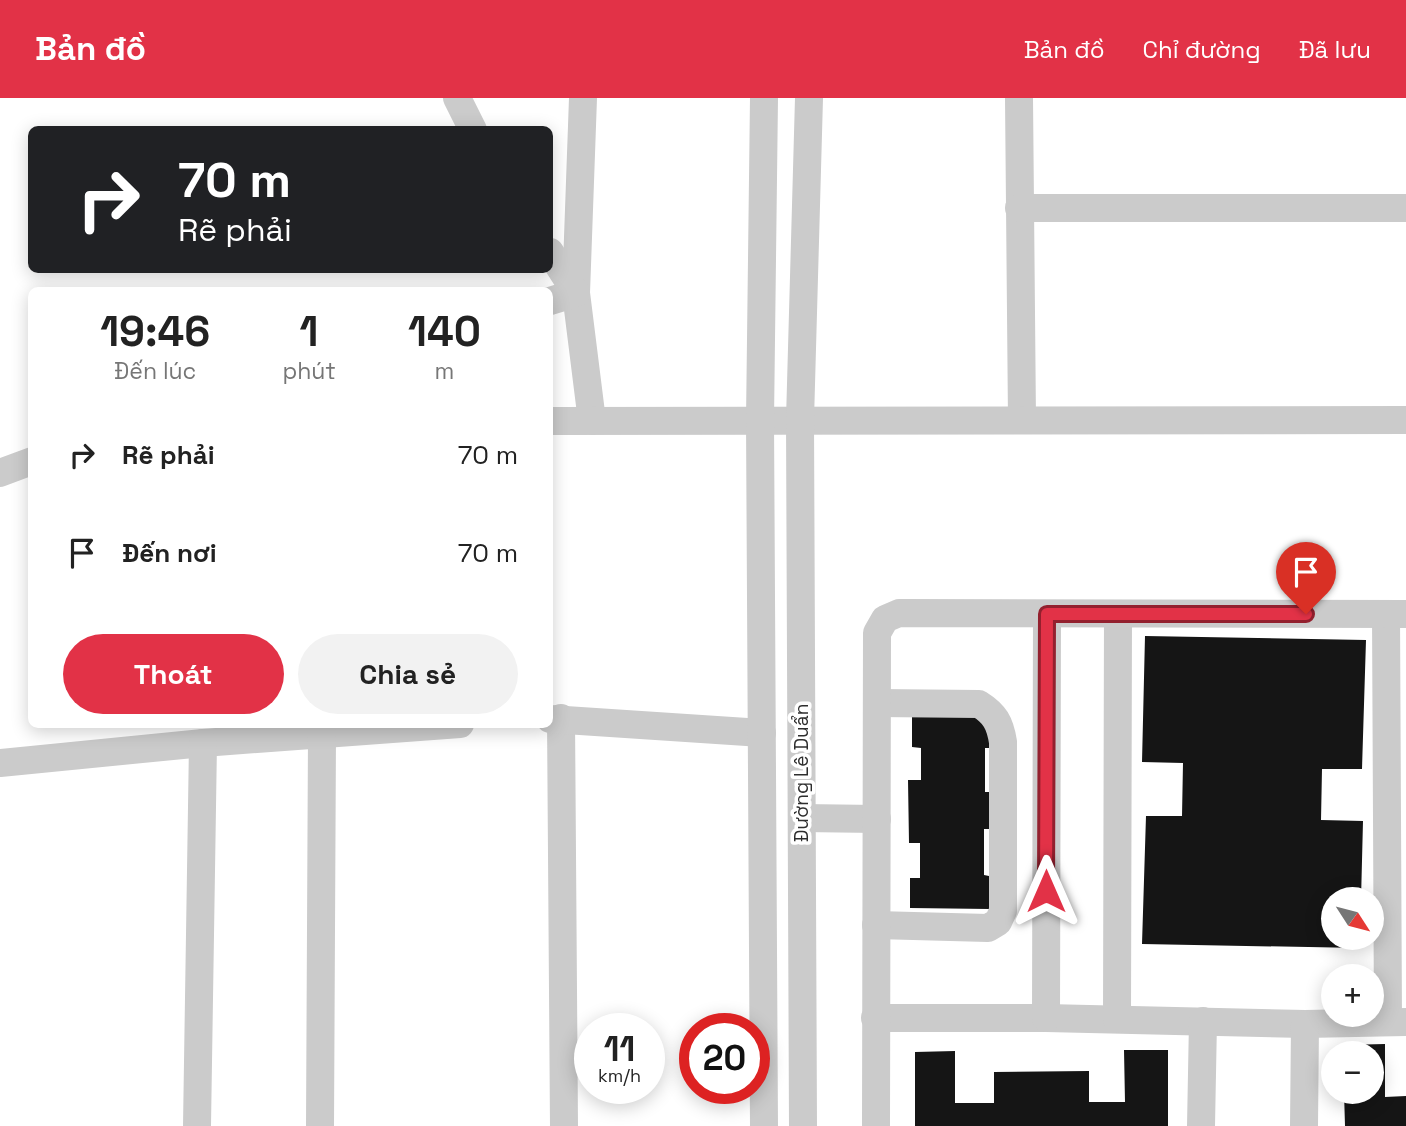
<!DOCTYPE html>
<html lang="vi">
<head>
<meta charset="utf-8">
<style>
  body { margin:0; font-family:"Space Grotesk",sans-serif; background:#f2f2f2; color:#222; height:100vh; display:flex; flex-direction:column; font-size:26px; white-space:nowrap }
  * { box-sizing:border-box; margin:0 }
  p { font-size:23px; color:#767676 }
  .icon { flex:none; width:38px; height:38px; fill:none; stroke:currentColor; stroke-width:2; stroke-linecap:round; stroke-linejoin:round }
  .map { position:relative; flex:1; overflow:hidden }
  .drawer { position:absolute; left:28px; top:189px; width:525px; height:441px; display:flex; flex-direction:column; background:#fff; border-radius:10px; box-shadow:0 4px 18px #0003 }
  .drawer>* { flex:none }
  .hud { position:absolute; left:28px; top:28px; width:525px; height:147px; border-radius:10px; box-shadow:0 4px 18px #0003; background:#202124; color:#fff; overflow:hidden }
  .needle { width:46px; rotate:126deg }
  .buttons { position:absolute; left:1321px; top:789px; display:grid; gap:14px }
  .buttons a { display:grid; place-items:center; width:63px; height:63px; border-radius:50%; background:#fff; box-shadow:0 4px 18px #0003; font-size:35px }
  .speed { position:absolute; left:574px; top:915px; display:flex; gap:14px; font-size:35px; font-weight:700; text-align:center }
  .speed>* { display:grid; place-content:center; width:91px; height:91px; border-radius:50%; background:#fff; box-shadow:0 4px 18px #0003; line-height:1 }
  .speed small { font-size:18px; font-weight:400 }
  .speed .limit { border:10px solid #d22; background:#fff; color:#111 }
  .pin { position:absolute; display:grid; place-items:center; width:60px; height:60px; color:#fff; margin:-72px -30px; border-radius:50% 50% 50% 0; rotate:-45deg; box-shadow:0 0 7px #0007 }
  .pin .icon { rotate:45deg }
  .me { position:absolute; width:77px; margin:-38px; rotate:0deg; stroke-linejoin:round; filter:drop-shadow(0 0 5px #0008) }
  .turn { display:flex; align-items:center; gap:24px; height:147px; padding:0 35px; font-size:32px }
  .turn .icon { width:91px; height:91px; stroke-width:2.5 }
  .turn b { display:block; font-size:49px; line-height:60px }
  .eta { display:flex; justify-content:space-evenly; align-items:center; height:119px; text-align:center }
  .eta b { font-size:42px; font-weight:700; line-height:49px }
  .button { display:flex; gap:14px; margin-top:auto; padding:14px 35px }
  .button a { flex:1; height:80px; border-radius:42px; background:#e23247; color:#fff; font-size:28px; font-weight:700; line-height:80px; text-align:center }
  .button a+a { background:#f2f2f2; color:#222 }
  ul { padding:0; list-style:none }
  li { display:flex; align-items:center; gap:21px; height:98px; padding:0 35px }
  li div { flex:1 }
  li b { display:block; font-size:26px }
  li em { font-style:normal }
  header { display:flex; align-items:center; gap:42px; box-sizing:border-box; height:98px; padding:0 35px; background:#e23247; color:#fff }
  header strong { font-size:33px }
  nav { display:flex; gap:38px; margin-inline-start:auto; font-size:24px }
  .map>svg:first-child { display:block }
</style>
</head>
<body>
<header>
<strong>Bản đồ</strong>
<nav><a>Bản đồ</a><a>Chỉ đường</a><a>Đã lưu</a></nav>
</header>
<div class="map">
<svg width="1406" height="1028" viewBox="0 0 1406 1028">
  <rect width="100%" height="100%" fill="#fff"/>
  <g fill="#151515">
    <path d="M1145 538 1366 542 1362 671H1322L1321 722 1363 723 1361 802H1334V840H1361L1360 850 1142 846 1146 718H1182L1183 665 1142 664Z"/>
    <path d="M912 618H992L991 650H985V694H991L990 731H984V777L989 778 990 811 910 810V780H920V745H909L908 682H921V650L912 649Z"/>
    <path d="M1385 946V999L1406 998V1028H1345L1344 994H1372V956H1344V947Z"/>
    <path d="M1124 952H1168V1028H915V954L955 953V1005H994V974L1089 973V1004H1125Z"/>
  </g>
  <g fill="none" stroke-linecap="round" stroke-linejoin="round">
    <g stroke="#cbcbcb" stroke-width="28">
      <path d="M457 0 473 32"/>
      <path d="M583 0 576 195 592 323"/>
      <path d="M1019 0 1022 322"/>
      <path d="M1019 110H1406"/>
      <path d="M550 154 576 195 550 203"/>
      <path d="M550 323 1406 322"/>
      <path d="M0 375 32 363"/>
      <path d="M1386 516 1388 924"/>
      <path d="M561 620 564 1028"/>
      <path d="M550 621 762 635"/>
      <path d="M0 665 203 645 460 626"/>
      <path d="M802 720 877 721"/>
      <path d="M876 827 988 830 998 824 1003 813V644C1000 625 995 616 979 606L878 605"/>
      <path d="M875 920H1046L1305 926 1406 924"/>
      <path d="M1046 920 1047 516"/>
      <path d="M1117 921 1118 516"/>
      <path d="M197 1028 203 645"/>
      <path d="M320 1028 322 636"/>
      <path d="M764 1028 760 322 764 0"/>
      <path d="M803 1028 800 322 809 0"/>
      <path d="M876 1028 877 535 885 521 899 515 1406 516"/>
      <path d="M1201 1028 1203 923"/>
      <path d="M1304 1028 1305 926"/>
    </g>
  </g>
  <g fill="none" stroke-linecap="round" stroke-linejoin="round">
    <g stroke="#93202e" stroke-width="18">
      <path id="route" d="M1046 793 1047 516H1306"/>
    </g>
    <use href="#route" stroke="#e23247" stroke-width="12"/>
  </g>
  <g text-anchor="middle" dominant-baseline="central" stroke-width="7" stroke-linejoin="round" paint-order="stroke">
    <g font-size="19" fill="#2e2e2e" stroke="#fff">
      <text transform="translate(801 675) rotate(-90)">Đường Lê Duẩn</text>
    </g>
  </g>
</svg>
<div class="buttons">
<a><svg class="needle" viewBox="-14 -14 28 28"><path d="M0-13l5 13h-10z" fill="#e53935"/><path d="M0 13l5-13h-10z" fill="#767676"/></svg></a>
<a>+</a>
<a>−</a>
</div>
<div class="speed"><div>11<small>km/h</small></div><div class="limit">20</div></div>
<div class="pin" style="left:1306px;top:516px;background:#d93025"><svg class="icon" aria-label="arrive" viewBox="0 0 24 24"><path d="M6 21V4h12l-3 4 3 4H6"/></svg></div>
<svg class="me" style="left:1046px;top:793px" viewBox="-20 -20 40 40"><path d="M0-17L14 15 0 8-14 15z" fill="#e23247" stroke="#fff" stroke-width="4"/></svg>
<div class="hud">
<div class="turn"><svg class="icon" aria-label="right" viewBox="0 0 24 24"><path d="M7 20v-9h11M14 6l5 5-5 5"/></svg><div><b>70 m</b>Rẽ phải</div></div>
</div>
<section class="drawer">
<div class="eta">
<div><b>19:46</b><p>Đến lúc</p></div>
<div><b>1</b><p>phút</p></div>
<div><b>140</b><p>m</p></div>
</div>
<ul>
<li><svg class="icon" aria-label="right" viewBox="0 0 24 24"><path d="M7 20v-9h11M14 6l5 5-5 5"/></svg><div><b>Rẽ phải</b></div><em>70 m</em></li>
<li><svg class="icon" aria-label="arrive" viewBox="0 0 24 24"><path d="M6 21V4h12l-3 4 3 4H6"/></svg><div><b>Đến nơi</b></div><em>70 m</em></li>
</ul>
<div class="button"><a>Thoát</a><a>Chia sẻ</a></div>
</section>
</div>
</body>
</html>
